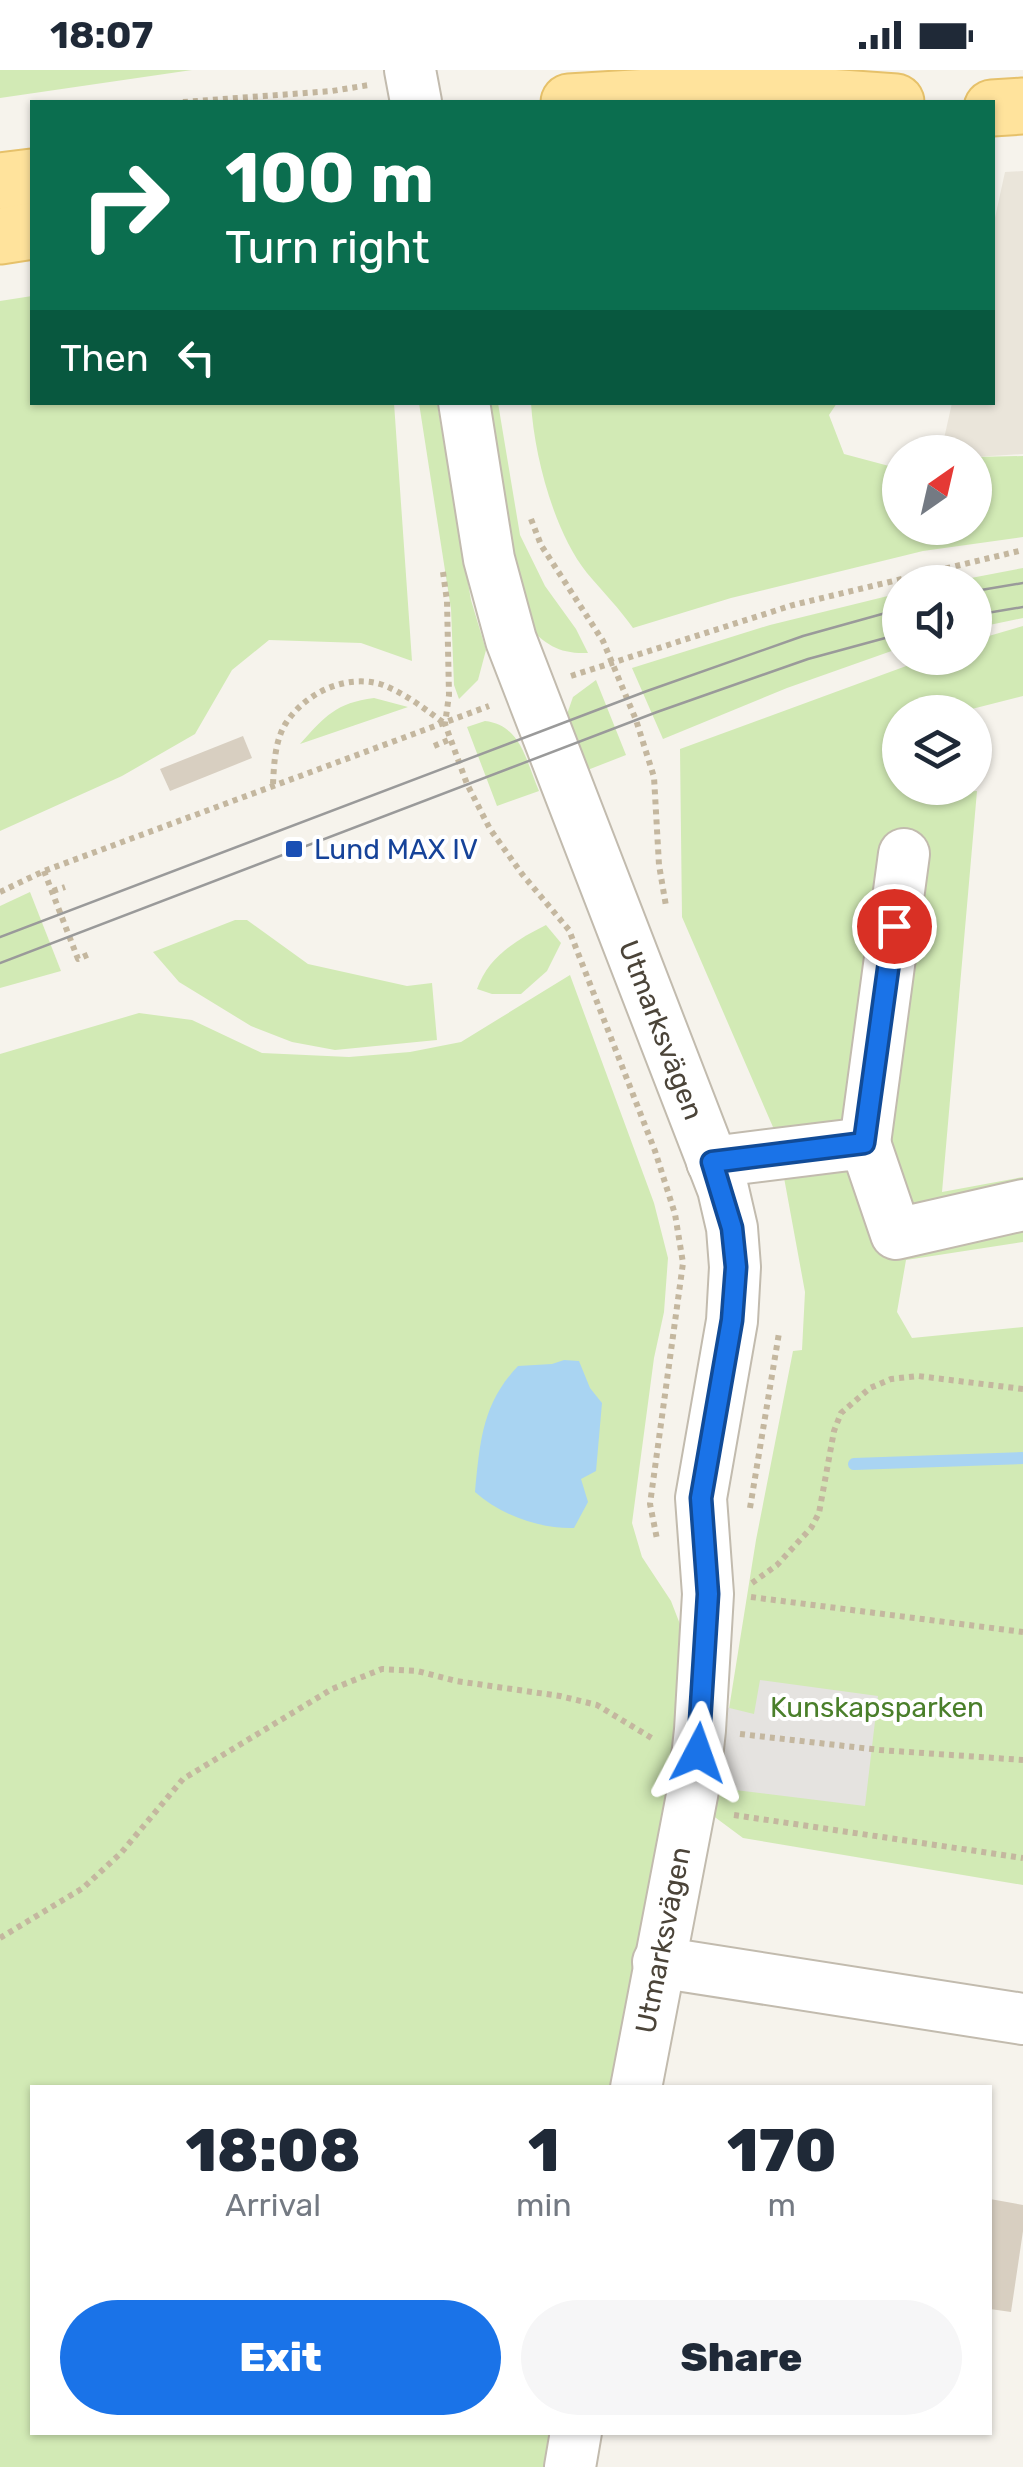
<!DOCTYPE html>
<html lang="en">
<head>
<meta charset="utf-8">
<style>
  body { margin:0; font-family:Rubik,sans-serif; background:#f6f6f7; color:#1f2937; height:100vh; display:flex; flex-direction:column; font-size:38px; white-space:nowrap }
  * { box-sizing:border-box; margin:0 }
  p { font-size:32px; color:#747a83 }
  .icon { flex:none; width:55px; height:55px; fill:none; stroke:currentColor; stroke-width:2; stroke-linecap:round; stroke-linejoin:round }
  .map { position:relative; flex:1; overflow:hidden }
  .panel { position:absolute; left:30px; top:2015px; width:962px; height:350px; display:flex; flex-direction:column; background:#fff; border-radius:0px; box-shadow:0 2px 8px #0004 }
  .panel>* { flex:none }
  .top-card { position:absolute; left:30px; top:30px; width:965px; height:305px; border-radius:0px; box-shadow:0 2px 8px #0004; background:#0b6e4f; color:#fff; overflow:hidden }
  .needle { width:65px; rotate:34deg }
  .tools { position:absolute; left:882px; top:365px; display:grid; gap:20px }
  .tools a { display:grid; place-items:center; width:110px; height:110px; border-radius:50%; background:#fff; box-shadow:0 2px 8px #0004; font-size:50px }
  .pin { position:absolute; display:grid; place-items:center; width:85px; height:85px; color:#fff; margin:-42px; border:5px solid #fff; border-radius:50%; box-shadow:0 2px 10px #0007 }
  .me { position:absolute; width:110px; margin:-55px; rotate:4deg; stroke-linejoin:round; filter:drop-shadow(0 0 8px #0008) }
  .turn { display:flex; align-items:center; gap:35px; height:210px; padding:0 30px; font-size:45px }
  .turn .icon { width:130px; height:130px; stroke-width:2.5 }
  .turn b { display:block; font-size:70px; line-height:85px }
  .then { display:flex; align-items:center; height:95px; padding:0 30px; background:#0003; gap:20px; font-size:38px }
  .eta { display:flex; justify-content:space-evenly; align-items:center; height:170px; text-align:center }
  .eta b { font-size:60px; font-weight:800; line-height:70px }
  .primary-button { display:flex; gap:20px; margin-top:auto; padding:20px 30px }
  .primary-button a { flex:1; height:115px; border-radius:60px; background:#1a73e8; color:#fff; font-size:40px; font-weight:800; line-height:115px; text-align:center }
  .primary-button a+a { background:#f6f6f7; color:#1f2937 }
  .status { display:flex; justify-content:space-between; align-items:center; height:70px; padding:0 50px; background:#fff; direction:ltr }
  .status svg { height:28px; fill:currentColor }
  .map>svg:first-child { display:block }
</style>
</head>
<body>
<div class="status"><b>18:07</b><svg viewBox="0 0 49 12"><path d="M0 12V9h3v3zM5 12V6h3v6zM10 12V3h3v9zM15 12V0h3v12zM26 1h20v11H26zM47 4h2v5h-2z"/></svg></div>
<div class="map">
<svg width="1023" height="2397" viewBox="0 0 1023 2397">
  <rect width="100%" height="100%" fill="#f6f3ec"/>
  <path fill="#eae5da" d="M1023 101V384L975 387V382H941L952 333 992 332 993 157 1005 102Z"/>
  <g fill="#d2eab5">
    <path d="M0 0H192L0 28Z"/>
    <path d="M32 226V332L394 333 412 591 361 573 269 570 232 600 195 664 122 706 0 761V231Z"/>
    <path d="M419 333H437L471 530 486 580 478 610 459 629 454 615 451 539Z"/>
    <path d="M481 333H498L520 465 545 516 576 559 588 583C559 584 546 575 527 555Z"/>
    <path d="M531 333H837L829 345 844 384 889 396 900 394V458H975V387L1023 386V467L923 481 731 528 633 558C619 538 603 522 587 503 554 462 534 385 531 333Z"/>
    <path d="M1023 498V548L975 558V512H950Z"/>
    <path d="M900 523V578L787 618 663 669 632 598 770 555Z"/>
    <path d="M1023 556V626L960 642H900V718H920L921 725 977 721 942 1122 1023 1107V1172L906 1190 897 1242 912 1268 1023 1257V1815L743 1768 712 1745 756 1470 793 1281 802 1280 805 1222 776 1064 682 847 680 679 928 588H975V570Z"/>
    <path d="M596 610 626 685 585 701 567 644 573 627Z"/>
    <path d="M374 628 408 637 300 674C325 646 336 633 374 628Z"/>
    <path d="M485 651C521 655 526 691 539 721L497 736 467 657Z"/>
    <path d="M30 822 61 901 0 918V836Z"/>
    <path d="M235 850H247L308 894 407 916 432 913 437 970 335 980 292 972 251 956 179 912 153 882Z"/>
    <path d="M546 855 561 873 547 901 521 924H492L477 919C488 887 516 870 546 855Z"/>
    <path d="M570 905 654 1133 668 1188 664 1242 654 1288 632 1453 642 1487 671 1531 683 1562 673 1697 615 2017 32 2018V2362L552 2363 546 2397H0V984L139 943 192 950 262 983 349 987 410 982 461 972Z"/>
  </g>
  <path fill="#e5e3e0" d="M760 1610 878 1626 865 1736 694 1715 701 1631 754 1644Z"/>
  <path fill="#a9d4f2" d="M564 1290 579 1291 590 1318 602 1333 596 1401 581 1409 588 1432 574 1458C539 1459 501 1445 475 1422 480 1372 482 1334 518 1296L552 1294Z"/>
  <g fill="none" stroke-linecap="round" stroke-linejoin="round">
    <path stroke="#a9d4f2" stroke-width="12" d="M854 1394 1023 1388"/>
  </g>
  <g fill="#d8cfc1">
    <path d="M243 666 252 688 170 721 160 699Z"/>
    <path d="M990 2129 1023 2135V2161L1011 2242 990 2239Z"/>
  </g>
  <g fill="none" stroke-linecap="round" stroke-linejoin="round">
    <g stroke="#c2bbae" stroke-width="54">
      <g id="minor">
        <path d="M410 0 416 32"/>
        <path d="M464 332 489 489 511 570 723 1119 732 1158 735 1197 732 1251 701 1428 708 1524 700 1660 694 1715 636 2018"/>
        <path d="M865 1073 904 784"/>
        <path d="M712 1092 865 1073 896 1164 1023 1135"/>
        <path d="M658 1892 1023 1949"/>
        <path d="M570 2397 576 2362"/>
      </g>
    </g>
    <g stroke="#e6c16a" stroke-width="59">
      <g id="major">
        <path d="M569 32 746 21 896 32"/>
        <path d="M992 38 1023 36"/>
        <path d="M0 111 32 107"/>
        <path d="M0 166 32 161"/>
      </g>
    </g>
    <g stroke="#c4b79f" stroke-width="6" stroke-dasharray="5 5" stroke-linecap="butt">
      <path d="M183 32 332 21 369 15"/>
      <path d="M531 449 541 475 603 571 636 650 654 707 659 795 666 836"/>
      <path d="M443 502 447 531 449 625 445 654 467 714 490 759 522 804 569 860 655 1081 675 1144 683 1193 650 1434 657 1469"/>
      <path d="M571 606 793 535 1023 480"/>
      <path d="M434 676 451 669"/>
      <path d="M273 714C274 694 275 670 286 653 306 622 348 603 383 615 406 624 425 639 444 653"/>
      <path d="M44 801 78 889 92 883"/>
      <path d="M53 821 65 817"/>
      <path d="M0 822 44 801 489 636"/>
      <path d="M750 1438 779 1263"/>
      <path d="M752 1513 777 1495 811 1458 819 1443 834 1361 841 1343 870 1318 891 1309 918 1306 1023 1319"/>
      <path d="M751 1527 1023 1562"/>
      <path d="M740 1664 880 1680 1023 1690"/>
      <path d="M734 1745 1023 1788"/>
      <path d="M0 1868 83 1818 121 1783 183 1709 332 1619 382 1599 417 1601 456 1611 560 1626 597 1635 655 1670"/>
    </g>
    <use href="#minor" stroke="#fff" stroke-width="50"/>
    <use href="#major" stroke="#ffe39c" stroke-width="55"/>
    <g stroke="#9a9a9a" stroke-width="2.5">
      <path d="M975 521 1023 513"/>
      <path d="M975 545 1023 537"/>
      <path d="M0 867 647 621 803 566 900 539"/>
      <path d="M0 893 657 642 808 589 900 564"/>
    </g>
  </g>
  <g fill="none" stroke-linecap="round" stroke-linejoin="round">
    <g stroke="#114b97" stroke-width="25">
      <path id="route" d="M698 1683 708 1524 701 1428 732 1250 736 1197 732 1158 712 1092 864 1073 894 856"/>
    </g>
    <use href="#route" stroke="#1a73e8" stroke-width="18"/>
  </g>
  <rect fill="#1a4fb4" stroke="#fff" stroke-width="4" x="284" y="769" width="20" height="20" rx="5"/>
  <g text-anchor="middle" dominant-baseline="central" stroke-width="8" stroke-linejoin="round" paint-order="stroke">
    <g font-size="28" fill="#164399" stroke="#fff" text-anchor="start">
      <text x="314" y="779">Lund MAX IV</text>
    </g>
    <g font-size="28" fill="#4b4439" stroke="#fff">
      <text transform="translate(661 960) rotate(69)">Utmarksvägen</text>
      <text transform="translate(663 1870) rotate(-79)">Utmarksvägen</text>
    </g>
    <g font-size="28" fill="#4a7f2a" stroke="#fff">
      <text x="877" y="1637">Kunskapsparken</text>
    </g>
  </g>
</svg>
<div class="tools">
<a><svg class="needle" viewBox="-14 -14 28 28"><path d="M0-13l5 13h-10z" fill="#e53935"/><path d="M0 13l5-13h-10z" fill="#747a83"/></svg></a>
<a><svg class="icon" aria-label="sound" viewBox="0 0 24 24"><path d="M4 9h4l5-4v14l-5-4H4zM17 9q2 3 0 6"/></svg></a>
<a><svg class="icon" aria-label="layers" viewBox="0 0 24 24"><path d="M12 4l9 5-9 5-9-5zM3 14l9 5 9-5"/></svg></a>
</div>
<div class="pin" style="left:894px;top:856px;background:#d93025"><svg class="icon" aria-label="arrive" viewBox="0 0 24 24"><path d="M6 21V4h12l-3 4 3 4H6"/></svg></div>
<svg class="me" style="left:698px;top:1683px" viewBox="-20 -20 40 40"><path d="M0-17L14 15 0 8-14 15z" fill="#1a73e8" stroke="#fff" stroke-width="4"/></svg>
<div class="top-card">
<div class="turn"><svg class="icon" aria-label="right" viewBox="0 0 24 24"><path d="M7 20v-9h11M14 6l5 5-5 5"/></svg><div><b>100 m</b>Turn right</div></div>
<div class="then">Then<svg class="icon" aria-label="left" viewBox="0 0 24 24"><path d="M17 20v-9H6M10 6l-5 5 5 5"/></svg></div>
</div>
<section class="panel">
<div class="eta">
<div><b>18:08</b><p>Arrival</p></div>
<div><b>1</b><p>min</p></div>
<div><b>170</b><p>m</p></div>
</div>
<div class="primary-button"><a>Exit</a><a>Share</a></div>
</section>
</div>
</body>
</html>
